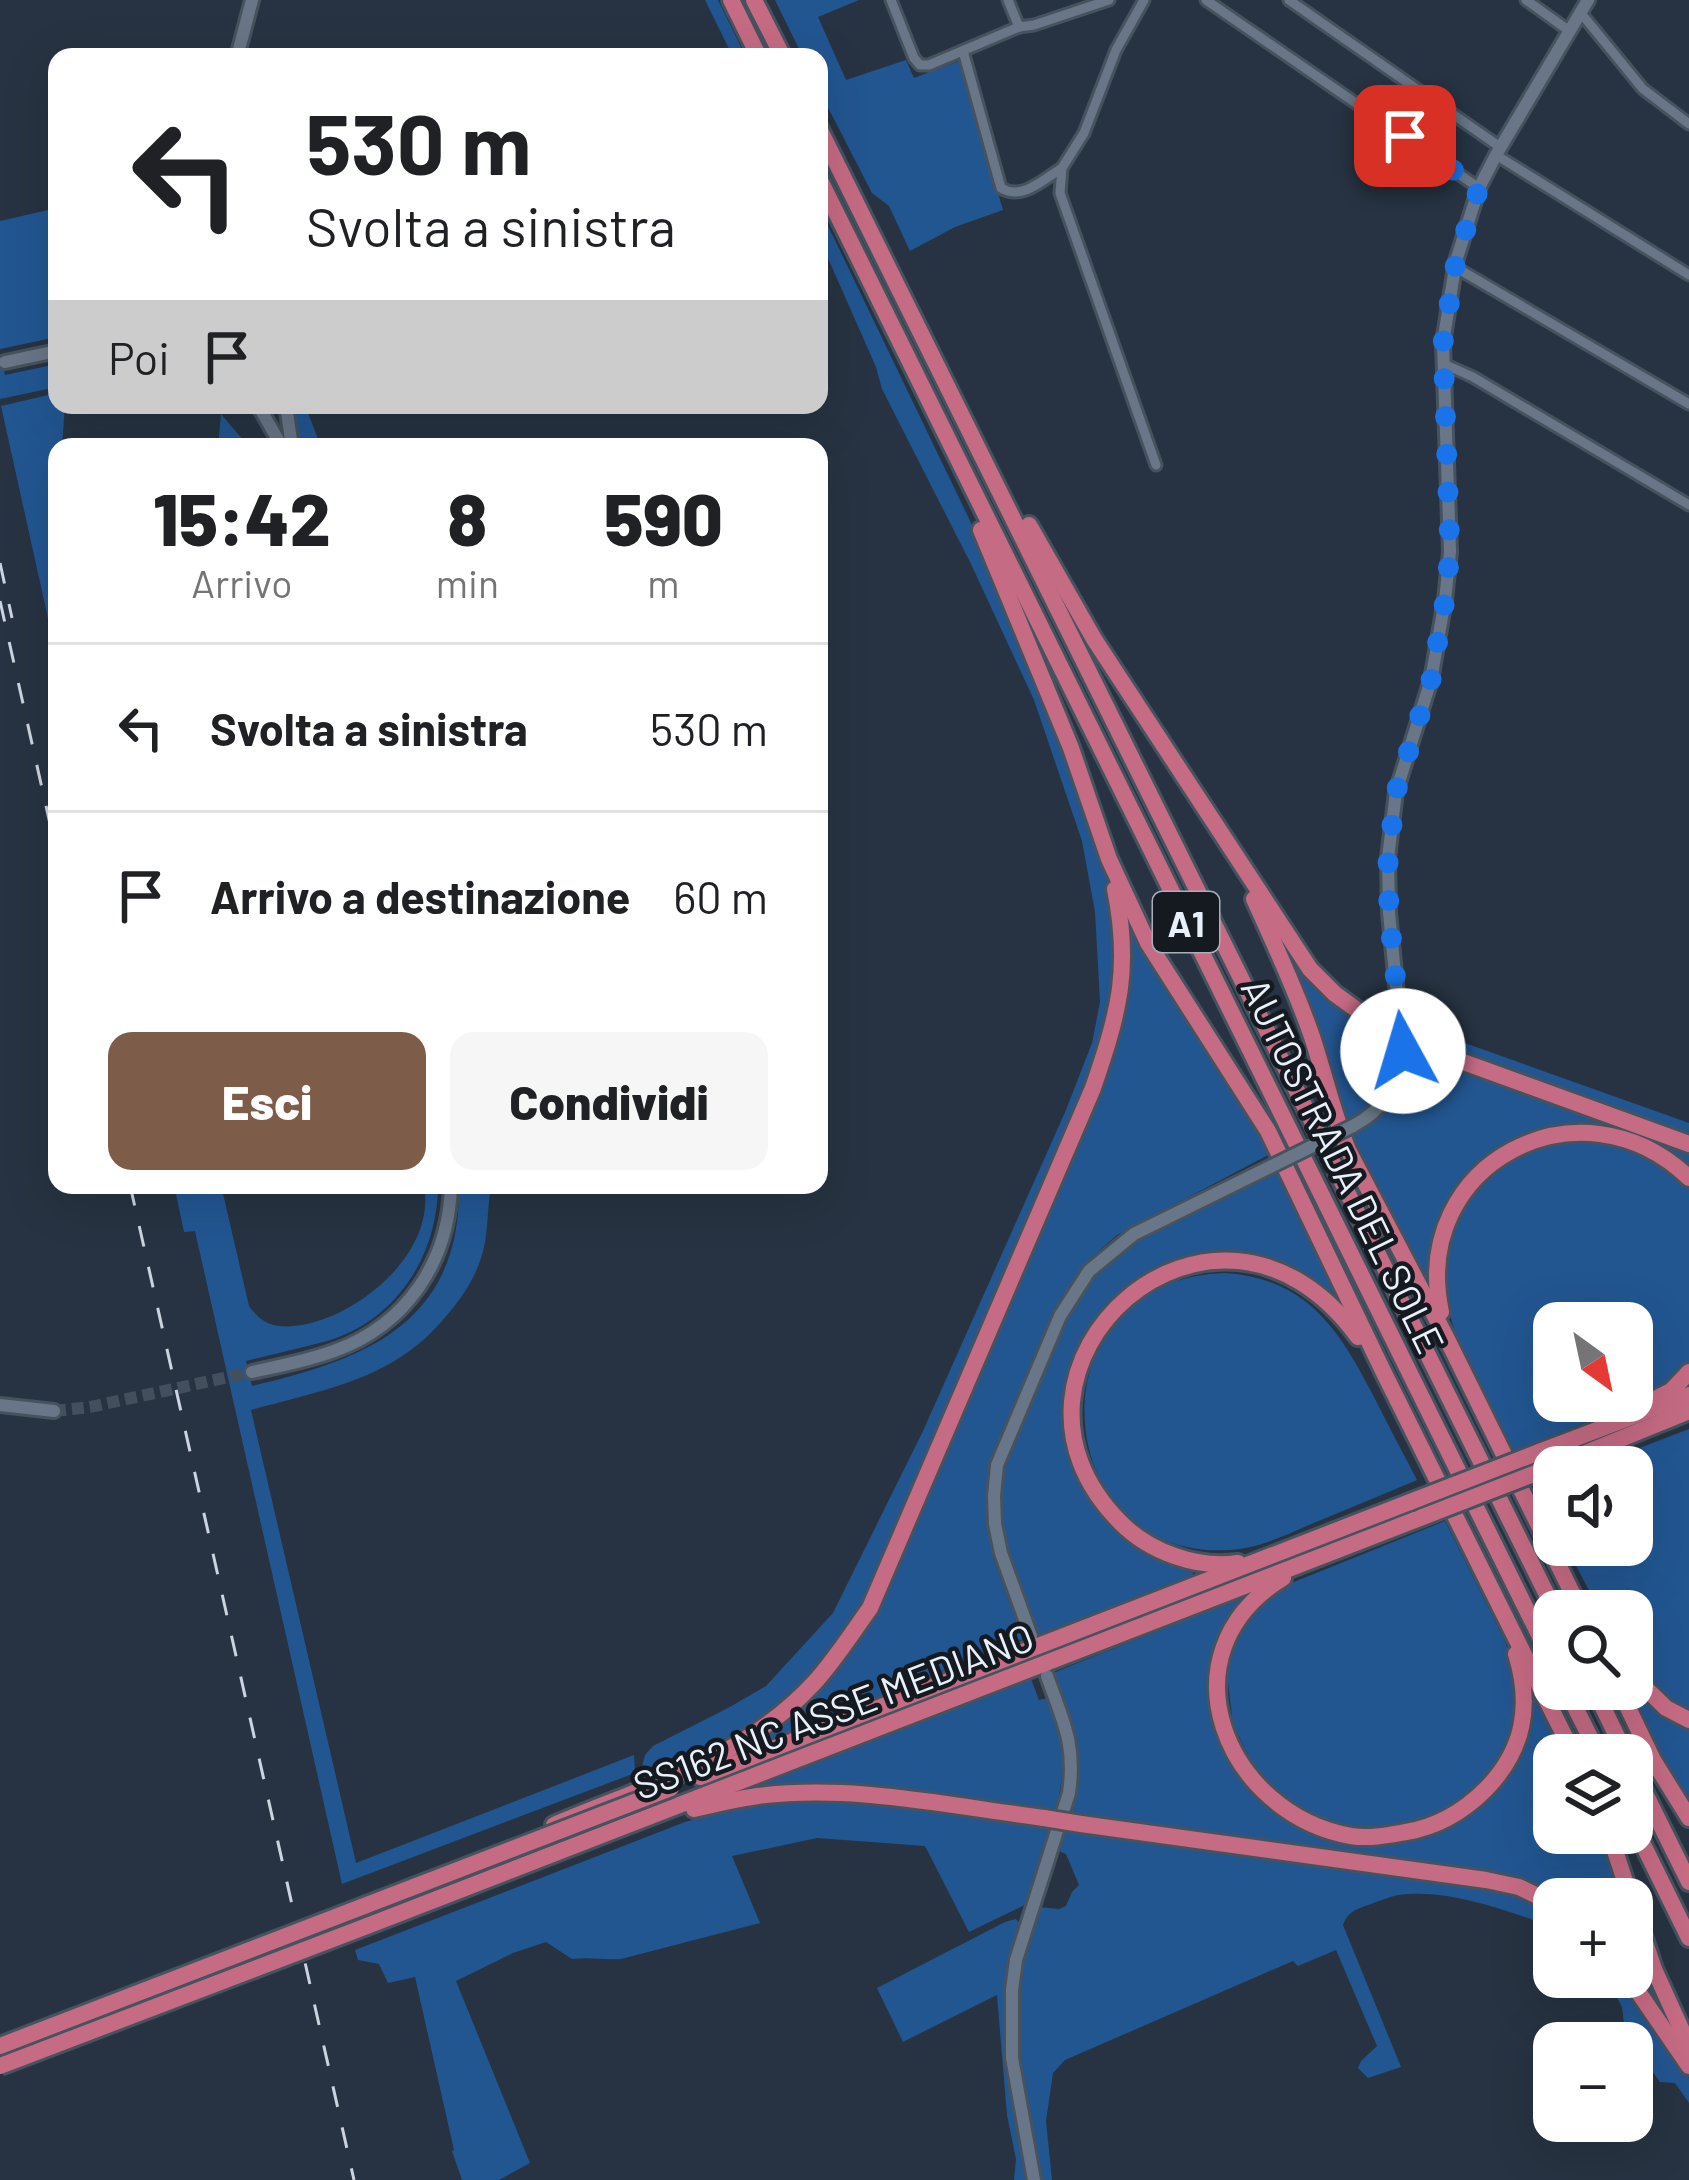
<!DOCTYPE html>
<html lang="it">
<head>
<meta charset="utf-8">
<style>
  body { margin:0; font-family:Barlow,sans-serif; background:#f6f6f6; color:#202124; height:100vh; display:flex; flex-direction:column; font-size:45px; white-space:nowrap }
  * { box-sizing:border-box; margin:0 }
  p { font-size:39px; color:#757577 }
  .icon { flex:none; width:66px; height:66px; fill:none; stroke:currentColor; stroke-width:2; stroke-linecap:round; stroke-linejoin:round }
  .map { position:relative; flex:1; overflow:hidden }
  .details { position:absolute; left:48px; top:438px; width:780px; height:756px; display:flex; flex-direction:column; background:#fff; border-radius:24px; box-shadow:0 12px 48px #0002 }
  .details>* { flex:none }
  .hud { position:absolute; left:48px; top:48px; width:780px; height:366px; border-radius:24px; box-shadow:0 12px 48px #0002; background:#fff; color:#202124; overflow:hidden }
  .needle { width:78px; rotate:147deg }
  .fabs { position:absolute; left:1533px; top:1302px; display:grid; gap:24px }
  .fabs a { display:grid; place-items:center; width:120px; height:120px; border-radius:24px; background:#fff; box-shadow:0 12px 48px #0002; font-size:60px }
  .pin { position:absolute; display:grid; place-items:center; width:102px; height:102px; color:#fff; margin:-51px; border-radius:24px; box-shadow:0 6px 18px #0006 }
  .me { position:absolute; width:132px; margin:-66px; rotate:354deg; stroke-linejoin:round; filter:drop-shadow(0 0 9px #0008) }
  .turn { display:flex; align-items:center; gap:42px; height:252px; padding:0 60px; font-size:54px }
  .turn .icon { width:156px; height:156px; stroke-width:2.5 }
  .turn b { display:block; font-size:84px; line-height:102px }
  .then { display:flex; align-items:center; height:114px; padding:0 60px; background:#0003; gap:24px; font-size:45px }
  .eta { display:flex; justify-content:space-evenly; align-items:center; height:204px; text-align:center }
  .eta b { font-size:72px; font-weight:800; line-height:84px }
  .primary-button { display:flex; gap:24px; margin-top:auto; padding:24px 60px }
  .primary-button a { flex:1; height:138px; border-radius:24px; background:#7d5c49; color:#fff; font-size:48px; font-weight:800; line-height:138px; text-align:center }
  .primary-button a+a { background:#f6f6f6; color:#202124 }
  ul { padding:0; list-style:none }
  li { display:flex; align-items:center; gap:36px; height:168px; padding:0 60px; border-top:3px solid #e0e0e0 }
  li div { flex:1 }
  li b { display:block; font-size:45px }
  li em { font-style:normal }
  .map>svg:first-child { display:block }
</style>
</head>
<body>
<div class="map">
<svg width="1689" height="2180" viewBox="0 0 1689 2180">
  <rect width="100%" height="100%" fill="#273342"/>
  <g fill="#225691" fill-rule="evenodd">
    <path d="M705 0H718L746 57H733Z"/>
    <path d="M775 0H859L818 17 846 80 906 60 914 78 959 61 1003 210 955 227 910 251 889 206 872 193 819 90V57H803Z"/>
    <path d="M819 207 999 581 1109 859 1116 935 1112 1004 1104 1040 872 1592C806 1694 758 1735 641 1771L645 1755 653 1746 728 1708 766 1686 833 1613 923 1431 1066 1110 1092 1043 1100 1002 1095 912 1082 841 1034 700 971 564 882 389 876 367 819 238Z"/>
    <path d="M57 208V337L0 349V221Z"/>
    <path d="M0 356 5 375 57 364V387L0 399Z"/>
    <path d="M57 393V405H65L62 447H57V659L1 406Z"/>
    <path d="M293 405H305L321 447H300Z"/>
    <path d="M221 414 249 447H218Z"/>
    <path d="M1127 911 1255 1124 1270 1154 1117 1235 1090 1259 1061 1299 993 1460 987 1512 993 1557 1023 1639 761 1743 760 1739 868 1621 905 1549 1107 1074C1124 1020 1128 968 1127 911Z"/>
    <path d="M1294 958C1324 992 1353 1022 1393 1044 1391 1083 1380 1103 1345 1121L1289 961Z"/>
    <path d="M1417 1026 1689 1123V1136L1417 1037Z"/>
    <path d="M1416 1050 1689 1148V1169C1613 1098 1483 1118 1442 1218 1433 1239 1432 1260 1431 1281L1428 1285 1425 1284 1350 1133C1394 1107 1402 1101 1416 1050Z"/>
    <path d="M1564 1138 1626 1144 1679 1175 1689 1187V1364L1658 1391 1645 1399 1511 1452C1474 1375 1417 1296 1462 1210 1472 1191 1486 1174 1504 1162 1520 1150 1545 1145 1564 1138ZM1554 1323H1632V1401H1554Z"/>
    <path d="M1279 1170 1339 1294 1338 1297C1304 1268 1275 1256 1229 1256 1211 1255 1192 1256 1174 1261 1085 1291 1039 1405 1085 1488 1095 1506 1107 1525 1124 1538 1145 1553 1168 1558 1192 1565L1193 1576 1038 1635C1024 1599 1004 1560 1000 1521 999 1503 1000 1483 1005 1466 1009 1446 1021 1425 1029 1406 1050 1357 1067 1298 1109 1262 1155 1222 1224 1196 1279 1170Z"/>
    <path d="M174 1185H221L249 1306C264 1328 282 1329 307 1324 365 1311 436 1250 424 1185H438C438 1255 396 1321 327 1341 302 1348 273 1354 246 1361L252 1386C367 1359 461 1323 459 1185H488L490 1193C487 1214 488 1239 481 1258 474 1281 458 1303 442 1321 391 1380 323 1390 251 1410L356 1863 634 1755 635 1773 342 1884 195 1231 184 1232Z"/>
    <path d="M1225 1273C1308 1279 1339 1330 1374 1397 1388 1425 1403 1453 1417 1480 1384 1494 1350 1508 1316 1522 1288 1534 1261 1548 1230 1550 1046 1562 1028 1279 1225 1273Z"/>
    <path d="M1689 1429V1709L1654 1688 1632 1665V1611H1600L1565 1545H1632V1467H1590Z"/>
    <path d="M1445 1521 1505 1641 1515 1672 1519 1708 1505 1754 1474 1793 1432 1819 1384 1830 1335 1825 1290 1804 1255 1769 1233 1724 1227 1675 1238 1627 1274 1590Z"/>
    <path d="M1249 1594 1227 1622 1214 1648 1210 1679 1214 1711 1280 1812 1395 1839 1490 1794 1530 1695 1535 1693 1565 1755H1554V1833H1600L1624 1899H1558L1296 1847 1071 1813C1084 1755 1072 1727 1053 1673Z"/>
    <path d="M1031 1679 1039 1700 1048 1698C1063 1744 1067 1762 1056 1810L741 1793 740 1790 991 1692Z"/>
    <path d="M1632 1686 1656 1709 1689 1731V1807L1625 1689H1632Z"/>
    <path d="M792 1800C878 1800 967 1810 1051 1828L1027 1904 969 1932 925 1846 817 1838 732 1856 760 1923 621 1959C603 1960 589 1957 572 1959L546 1942 513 1953 456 1981 530 2163 499 2180H462L452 2151 454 2150 415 1977 388 1983 379 1964 358 1960 355 1950 685 1822 741 1806Z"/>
    <path d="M1066 1827 1498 1888 1521 1895 1554 1911V1927C1506 1911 1450 1888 1398 1895 1389 1897 1379 1901 1371 1904 1357 1909 1348 1911 1343 1925L1401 2067 1368 2078 1358 2068 1361 2061 1377 2046 1336 1950 1298 1966 1293 1961 1065 2060 1053 2073 1046 2121 1052 2180H1039L1018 2054 1017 1984 1038 1907 1059 1909 1066 1906 1072 1892 1079 1885 1066 1854 1059 1851Z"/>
    <path d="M1016 1919 1020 1924C1014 1945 1007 1967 1005 1989 998 2052 1015 2119 1027 2180H1014L1016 2159 1007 2115 997 1995 903 2042 877 1988 1005 1922Z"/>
    <path d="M1632 1924 1669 2021 1667 2022 1632 1972Z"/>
    <path d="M1606 1977H1618L1689 2078V2103L1675 2083 1660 2082 1645 2061 1644 2053 1625 2033 1622 2007Z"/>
  </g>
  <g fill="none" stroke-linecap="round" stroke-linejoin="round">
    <path stroke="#444f5e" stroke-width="12" stroke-dasharray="12 6" stroke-linecap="butt" d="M54 1411 90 1407 252 1372"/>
    <g stroke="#47525f" stroke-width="15">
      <g id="street">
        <path d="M891 0 914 58 920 65H929L1019 27 1034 25 1109 0"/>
        <path d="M1008 0 1019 27"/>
        <path d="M1144 0 1116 50 1084 133 1062 168 1060 193 1156 465"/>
        <path d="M1206 0 1479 188"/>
        <path d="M1289 0 1500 147"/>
        <path d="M1526 0 1568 30"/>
        <path d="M1580 12 1643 89 1689 124"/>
        <path d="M963 51 1001 188C1022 201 1044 179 1062 168"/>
        <path d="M1496 155 1689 275"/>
        <path d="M1455 267 1689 404"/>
        <path d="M1444 364 1473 377 1689 505"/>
      </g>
    </g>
    <g stroke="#47525f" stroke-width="18">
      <g id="secondary">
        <path d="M237 57 252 0"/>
        <path d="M5 362 57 351"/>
        <path d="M258 405 282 447"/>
        <path d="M286 405 292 447"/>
        <path d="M1400 1024 1389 913 1388 858 1396 792 1431 680 1445 600 1450 552 1443 343 1456 261 1479 188 1496 155 1588 0"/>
        <path d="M1353 1126C1385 1109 1397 1086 1403 1051"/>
        <path d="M252 1372C279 1366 307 1361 334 1351 407 1325 449 1261 451 1185"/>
        <path d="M0 1405 54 1411"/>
        <path d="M1031 1636 1001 1553 995 1524 994 1496 997 1465 1060 1316 1089 1271 1134 1234 1270 1167"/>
        <path d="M1034 2180 1012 2058V1990L1016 1960 1069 1793C1076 1744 1063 1721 1047 1676"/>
      </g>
    </g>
    <g stroke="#47525f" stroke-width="22">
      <g id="highway">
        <path d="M731 0 759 57"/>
        <path d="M754 0 783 57"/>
        <path d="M819 128 1555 1611"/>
        <path d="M819 178 1554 1665"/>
        <path d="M1029 525 1094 639 1310 969 1335 994 1375 1023 1411 1043 1689 1144"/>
        <path d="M981 530 1071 748 1109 859 1148 943 1268 1131 1383 1371 1574 1755"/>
        <path d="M1254 899C1274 943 1294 986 1310 1031 1324 1071 1332 1111 1348 1150L1446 1337 1581 1611"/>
        <path d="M1441 1312C1409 1163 1581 1074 1689 1178"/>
        <path d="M1657 1398 1671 1391 1689 1372"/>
        <path d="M1539 1452 1689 1395"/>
        <path d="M1549 1468 1689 1411"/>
        <path d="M1238 1563C1197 1569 1150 1552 1121 1523 965 1368 1215 1140 1358 1337"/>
        <path d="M1283 1578C1159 1654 1226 1814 1351 1836 1369 1839 1389 1835 1406 1832 1437 1827 1464 1811 1486 1789 1524 1750 1532 1706 1516 1654"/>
        <path d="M1632 1675 1666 1708 1689 1720"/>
        <path d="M1566 1689 1599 1755"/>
        <path d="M1594 1689 1626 1755"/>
        <path d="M1619 1689 1653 1760 1689 1818"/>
        <path d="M1632 1767 1689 1882"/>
        <path d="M700 1777 1410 1502"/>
        <path d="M694 1809C715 1804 737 1799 758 1796 852 1784 951 1806 1044 1818"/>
        <path d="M1632 1822 1689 1938"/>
        <path d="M1081 1824 1486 1880 1519 1887 1554 1904"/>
        <path d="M554 1825C646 1786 744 1759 814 1683 835 1660 852 1633 870 1608L1093 1088C1119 1012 1131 969 1115 889"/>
        <path d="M1609 1833 1631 1899"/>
        <path d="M1632 1903 1654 1969 1689 2046"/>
        <path d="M367 1926 1420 1518"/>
        <path d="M1628 1977 1689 2066"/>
      </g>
    </g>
    <use href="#street" stroke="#697687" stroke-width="9"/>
    <use href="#secondary" stroke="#697687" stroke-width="12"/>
    <use href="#highway" stroke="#c56b84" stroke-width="16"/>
    <g stroke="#cbd3de" stroke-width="3" stroke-dasharray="21 21" stroke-linecap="butt">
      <path d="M0 563 12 618"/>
      <path d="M0 601 57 855"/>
      <path d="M130 1185 354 2180"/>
    </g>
    <g stroke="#47525f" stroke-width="18" stroke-linecap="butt">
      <g id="secondary-bridge">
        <path d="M1400 1024 1403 1051"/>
        <path d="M1270 1167 1353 1126"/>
      </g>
    </g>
    <g stroke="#47525f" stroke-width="22" stroke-linecap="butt">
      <g id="highway-bridge">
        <path d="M1410 1502 1539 1452"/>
        <path d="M1420 1518 1549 1468"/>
        <path d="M1044 1818 1081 1824"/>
        <path d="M0 2046 671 1788"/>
        <path d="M0 2066 367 1926"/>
      </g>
    </g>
    <use href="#secondary-bridge" stroke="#697687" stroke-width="12"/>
    <use href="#highway-bridge" stroke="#c56b84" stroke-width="16"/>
  </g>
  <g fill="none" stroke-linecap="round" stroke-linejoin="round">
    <path stroke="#1a73e8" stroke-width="21" stroke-dasharray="0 37.8" d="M1403 1051 1389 914 1388 858 1396 792 1431 680 1445 600 1450 552 1443 343 1456 261 1479 188 1405 136"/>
  </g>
  <g text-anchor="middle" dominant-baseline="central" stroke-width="9" stroke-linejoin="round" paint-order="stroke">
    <rect fill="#151a21" stroke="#a9b0b9" stroke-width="3" x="1153" y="892" width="66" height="60" rx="9"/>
    <g font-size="36" font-weight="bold" fill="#e8f0fa">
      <text x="1186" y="922">A1</text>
    </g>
    <g font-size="39" fill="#e8f0fa" stroke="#151a21">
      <text transform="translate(1344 1165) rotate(64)">AUTOSTRADA DEL SOLE</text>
      <text transform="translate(833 1710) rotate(-21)">SS162 NC ASSE MEDIANO</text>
    </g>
  </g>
</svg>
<div class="fabs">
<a><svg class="needle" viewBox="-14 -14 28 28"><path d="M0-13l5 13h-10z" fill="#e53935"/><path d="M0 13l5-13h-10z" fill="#757577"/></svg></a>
<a><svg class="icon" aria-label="sound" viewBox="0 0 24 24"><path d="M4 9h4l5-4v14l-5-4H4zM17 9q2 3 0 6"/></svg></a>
<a><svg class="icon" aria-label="search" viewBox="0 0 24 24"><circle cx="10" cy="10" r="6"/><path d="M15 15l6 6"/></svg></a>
<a><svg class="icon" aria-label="layers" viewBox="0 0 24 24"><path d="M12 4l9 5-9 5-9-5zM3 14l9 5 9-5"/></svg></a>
<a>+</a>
<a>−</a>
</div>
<div class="pin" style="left:1405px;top:136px;background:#d93025"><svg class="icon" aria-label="arrive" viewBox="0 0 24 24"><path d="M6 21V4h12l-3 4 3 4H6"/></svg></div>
<svg class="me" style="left:1403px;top:1051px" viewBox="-20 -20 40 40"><circle r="19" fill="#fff"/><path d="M0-13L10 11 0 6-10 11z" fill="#1a73e8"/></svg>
<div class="hud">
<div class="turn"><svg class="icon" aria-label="left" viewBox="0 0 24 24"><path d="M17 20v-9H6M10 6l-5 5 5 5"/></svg><div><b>530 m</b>Svolta a sinistra</div></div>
<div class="then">Poi<svg class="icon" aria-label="arrive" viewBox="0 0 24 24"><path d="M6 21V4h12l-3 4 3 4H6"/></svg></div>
</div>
<section class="details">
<div class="eta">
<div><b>15:42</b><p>Arrivo</p></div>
<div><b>8</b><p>min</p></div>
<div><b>590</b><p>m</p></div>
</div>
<ul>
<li><svg class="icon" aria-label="left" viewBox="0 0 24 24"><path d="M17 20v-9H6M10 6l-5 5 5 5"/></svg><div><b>Svolta a sinistra</b></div><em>530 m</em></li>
<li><svg class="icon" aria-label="arrive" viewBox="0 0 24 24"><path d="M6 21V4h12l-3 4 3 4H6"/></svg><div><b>Arrivo a destinazione</b></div><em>60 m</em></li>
</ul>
<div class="primary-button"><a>Esci</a><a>Condividi</a></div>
</section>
</div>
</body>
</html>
